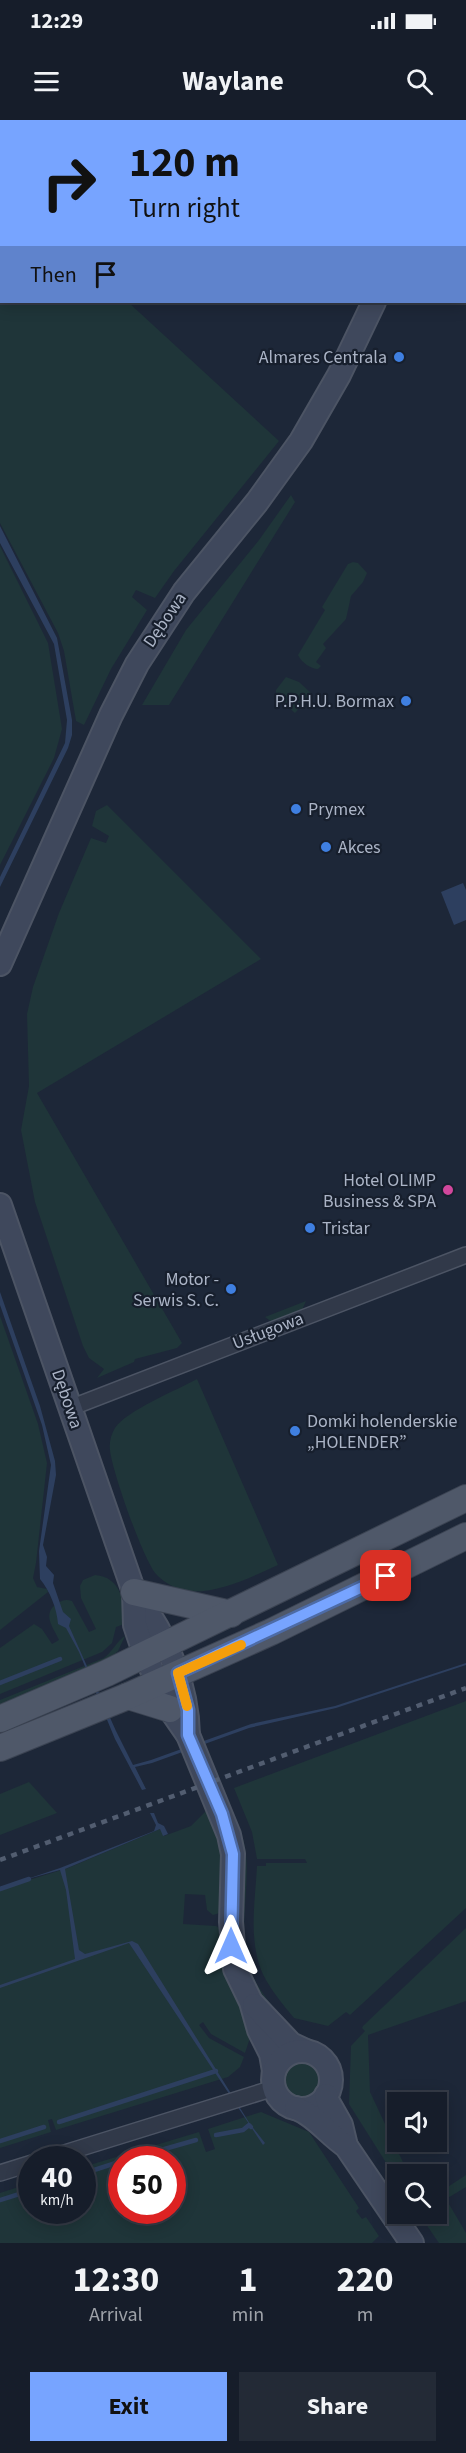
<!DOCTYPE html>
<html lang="en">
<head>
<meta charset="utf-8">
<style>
  body { margin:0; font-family:"Source Sans 3",sans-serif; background:#232a36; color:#f1f3f6; height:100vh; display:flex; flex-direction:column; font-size:22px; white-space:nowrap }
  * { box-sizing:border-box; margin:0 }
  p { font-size:20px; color:#9ea2a8 }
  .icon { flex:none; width:33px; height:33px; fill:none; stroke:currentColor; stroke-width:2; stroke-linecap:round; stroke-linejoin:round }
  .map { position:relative; height:2123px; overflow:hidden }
  .sheet { display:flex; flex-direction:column; background:#161d2a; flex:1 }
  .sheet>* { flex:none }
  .banner { position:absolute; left:0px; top:0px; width:466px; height:183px; box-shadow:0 3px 15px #0003,0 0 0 2px #353b47; background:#77a4ff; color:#111; overflow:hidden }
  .controls { position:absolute; left:387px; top:1972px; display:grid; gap:12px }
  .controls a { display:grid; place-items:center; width:60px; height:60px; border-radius:0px; background:#161d2a; box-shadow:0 3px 15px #0003,0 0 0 2px #353b47; font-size:30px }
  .speed { position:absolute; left:18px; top:2026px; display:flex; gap:12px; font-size:30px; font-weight:700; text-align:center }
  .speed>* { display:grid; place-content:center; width:78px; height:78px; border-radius:50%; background:#161d2a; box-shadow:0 3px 15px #0003,0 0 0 2px #353b47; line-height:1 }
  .speed small { font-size:15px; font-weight:400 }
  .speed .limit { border:9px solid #d22; background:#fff; color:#111 }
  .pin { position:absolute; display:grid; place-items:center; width:51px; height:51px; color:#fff; margin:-26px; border-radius:12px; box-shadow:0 3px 9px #0006 }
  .me { position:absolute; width:66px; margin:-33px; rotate:0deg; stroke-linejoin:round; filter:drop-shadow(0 0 4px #0008) }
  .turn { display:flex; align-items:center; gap:21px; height:126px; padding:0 30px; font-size:27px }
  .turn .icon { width:78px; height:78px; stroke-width:2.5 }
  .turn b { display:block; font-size:42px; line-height:51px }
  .then { display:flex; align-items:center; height:57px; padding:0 30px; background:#0003; gap:12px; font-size:22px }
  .eta { display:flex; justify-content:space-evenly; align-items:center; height:102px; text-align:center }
  .eta b { font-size:36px; font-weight:700; line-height:42px }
  .action { display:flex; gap:12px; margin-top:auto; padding:12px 30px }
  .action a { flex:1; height:69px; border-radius:0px; background:#77a4ff; color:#111; font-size:24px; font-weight:700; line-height:69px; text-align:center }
  .action a+a { background:#232a36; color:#f1f3f6 }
  .status { display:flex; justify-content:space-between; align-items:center; height:42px; padding:0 30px; background:#161d2a; direction:ltr }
  .status svg { height:16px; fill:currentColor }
  header { display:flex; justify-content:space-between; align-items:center; height:78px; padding:0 30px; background:#161d2a; font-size:27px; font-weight:700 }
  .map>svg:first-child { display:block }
</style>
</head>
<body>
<div class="status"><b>12:29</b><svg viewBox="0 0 49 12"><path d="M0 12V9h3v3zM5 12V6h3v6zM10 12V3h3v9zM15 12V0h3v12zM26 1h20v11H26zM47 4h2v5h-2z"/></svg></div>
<header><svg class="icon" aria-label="menu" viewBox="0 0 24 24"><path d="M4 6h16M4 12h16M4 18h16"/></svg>Waylane<svg class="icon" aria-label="search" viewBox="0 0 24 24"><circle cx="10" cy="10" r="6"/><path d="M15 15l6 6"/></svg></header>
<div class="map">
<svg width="466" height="2123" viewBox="0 0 466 2123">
  <rect width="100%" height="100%" fill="#1d2738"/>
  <g fill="#1f3539" fill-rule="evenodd">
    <path d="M0 81 2 182H128L279 321 174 451 155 478 136 470 132 477 147 490 111 549 84 605 76 601 64 531 58 513 0 403Z"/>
    <path d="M291 375 295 382 169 585H142L186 510 259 420Z"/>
    <path d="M0 426 48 523 62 609 54 638 0 745Z"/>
    <path d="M353 442 358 443 367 453 363 462 351 476 346 499 323 524 326 528 316 542 321 546 318 549C311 549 301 542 298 535L325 490 322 487 348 444Z"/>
    <path d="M286 557 299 562 312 574 295 593 276 576V570Z"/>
    <path d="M107 685 261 839 37 973 182 1223 177 1228 135 1239 134 1242 97 1258 104 1249 89 1238 83 1226 35 1082 21 1010 29 966 27 894 33 867 59 793 91 718 106 723 109 716 92 706 96 691Z"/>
    <path d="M306 1181 302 1190 272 1202 265 1197Z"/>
    <path d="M0 1196 38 1304 47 1343 36 1443 33 1458 37 1467 47 1469 48 1472 0 1510Z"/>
    <path d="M197 1259 278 1445C252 1457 215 1475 186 1471 178 1470 163 1462 156 1454 143 1439 112 1351 110 1330 109 1322 111 1315 115 1308 126 1291 177 1270 197 1259Z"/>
    <path d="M95 1455C121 1457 124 1482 127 1503L116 1507 112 1523 102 1532 0 1574V1528L34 1504 42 1509 52 1524 59 1520C53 1507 41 1493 58 1483 63 1480 66 1479 72 1481L89 1512 96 1509 81 1478 80 1466 83 1460Z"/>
    <path d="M125 1516 118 1531 109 1539 0 1585V1580L104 1538C113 1531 117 1521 125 1516Z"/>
    <path d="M466 1581V1788L350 1895 346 1892 328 1906 294 1898C284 1886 274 1874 266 1860 247 1826 255 1784 257 1746H266V1743H307L305 1739H257L252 1712 234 1668Z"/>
    <path d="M29 1662 57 1693 0 1715V1674Z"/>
    <path d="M228 1681C236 1698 244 1715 246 1734 250 1774 236 1815 252 1854 259 1870 270 1883 280 1896L263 1880 246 1846 225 1682Z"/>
    <path d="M209 1688C224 1730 222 1750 220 1793L213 1795 207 1790 205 1775 185 1774 183 1804 216 1806 219 1808C218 1849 236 1879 255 1913L250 1918 245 1933 211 1914 203 1902 199 1905 209 1918 244 1937 240 1947 228 1957 56 2010 52 1999 48 2000 51 2012 0 2028V1769L68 1748 160 1709 164 1716 191 1706Z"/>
    <path d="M466 1808V1881L368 1915 370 1972 409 2055H398L397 2060 349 1984 351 1926 365 1911 362 1908 363 1906Z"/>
    <circle cx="301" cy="1959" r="18"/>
    <path d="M261 1992 309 2012 359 2088 356 2091 362 2099 366 2097 379 2116 372 2123H0V2073L31 2063 32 2091H82L83 2060 87 2059 83 2047 199 2012 206 2032 215 2029 208 2009ZM122 2040H172V2091H122Z"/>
    <path d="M466 2055V2067L446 2079 466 2113V2123H439L419 2094H436L437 2074Z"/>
  </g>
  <g fill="#2d3f5f">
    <path d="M0 406 57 518 72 600V615L68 628 0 767V757L65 623 67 600 54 524 0 423Z"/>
    <path d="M463 763 466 770V800L454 805 441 772Z"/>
    <path d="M0 1172 40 1286 55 1341 56 1355 43 1425 47 1437 46 1446 54 1455 53 1463 63 1492 71 1499 69 1506 116 1611 133 1645 151 1640 251 1604 335 1586 466 1543V1545L336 1588 249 1608 152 1643 135 1647 146 1669 142 1670 115 1619 79 1532 66 1508 58 1504C57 1489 50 1471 40 1459L39 1431 51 1345 42 1305 0 1185Z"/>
    <path d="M150 1693H154L158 1703 164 1706 168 1714 163 1716 160 1709 65 1749 79 1830 85 1834 132 1821 138 1824 250 2004 265 2023 263 2025 129 1823 0 1868V1865L75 1839 66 1770 60 1750 24 1760 60 1748 154 1711 156 1705Z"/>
  </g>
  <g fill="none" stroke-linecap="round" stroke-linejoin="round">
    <g stroke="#2d3f5f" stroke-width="4.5">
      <path d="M0 1563 60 1539"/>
      <path d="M0 1769 29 1759"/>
      <path d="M59 2002 216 1951"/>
      <path d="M216 2015 243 2010 249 2005 251 2007"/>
      <path d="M0 2021 44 2007"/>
      <path d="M126 2040 196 2020"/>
      <path d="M91 2051 122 2041"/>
      <path d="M0 2080 32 2070"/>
    </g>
    <g stroke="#4c5464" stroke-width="18">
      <g id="minor">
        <path d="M70 1288 466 1135"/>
        <path d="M42 2040 274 1968"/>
        <path d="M0 2053 32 2043"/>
      </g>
    </g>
    <g stroke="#4c5464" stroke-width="22">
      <g id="tertiary">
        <path d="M175 0 178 2"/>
        <path d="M465 124 466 125"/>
      </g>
    </g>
    <g stroke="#4c5464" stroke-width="26">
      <g id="secondary">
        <path d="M465 2 466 1"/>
        <path d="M0 844 111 595 137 544 184 472 257 382 301 321 339 255 374 182"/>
        <path d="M0 1085 134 1472C165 1514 187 1563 188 1615"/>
        <path d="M134 1472 135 1505 145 1535 170 1589 188 1615 229 1715 233 1734 231 1802 235 1849 251 1882 259 1910 271 1934 274 1951"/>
        <path d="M254 1885 291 1924 306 1931"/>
        <circle cx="302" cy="1960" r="29"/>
        <path d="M326 1975 328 1982 341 2005 346 2026"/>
        <path d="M296 1988C316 1996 328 2014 346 2026L412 2123"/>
      </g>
    </g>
    <g stroke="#3b4352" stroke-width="28">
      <g id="primary">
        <path d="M134 1472 231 1494"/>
        <path d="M128 1576 170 1589"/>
        <path d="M0 1599 107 1553 466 1378"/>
        <path d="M0 1628 128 1576 271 1512 466 1416"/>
      </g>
    </g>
    <use href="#minor" stroke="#313949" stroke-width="15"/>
    <use href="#tertiary" stroke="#313949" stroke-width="20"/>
    <use href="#secondary" stroke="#3f485c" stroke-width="22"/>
    <use href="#primary" stroke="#4f5869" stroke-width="26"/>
    <path stroke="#525d70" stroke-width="4.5" stroke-dasharray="6 6" stroke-linecap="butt" d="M0 1740 466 1568"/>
  </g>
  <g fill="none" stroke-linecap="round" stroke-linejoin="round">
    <g stroke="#4d6ba6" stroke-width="15">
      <path id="route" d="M231 1826 233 1734 222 1694 188 1615V1590L178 1553 386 1456"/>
    </g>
    <use href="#route" stroke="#77a4ff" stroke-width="10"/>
    <path stroke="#f59e0b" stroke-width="10" d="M187 1586 178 1553 241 1525"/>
  </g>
  <g fill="#3f7fe0" stroke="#171f2d" stroke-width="2">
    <circle cx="399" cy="237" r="6"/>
    <circle cx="406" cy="581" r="6"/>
    <circle cx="296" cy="689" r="6"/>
    <circle cx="326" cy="727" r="6"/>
    <circle cx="310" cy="1108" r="6"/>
    <circle cx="231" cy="1169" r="6"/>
    <circle cx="295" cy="1311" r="6"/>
  </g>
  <circle fill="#d1479c" stroke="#171f2d" stroke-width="2" cx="448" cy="1070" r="6"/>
  <g text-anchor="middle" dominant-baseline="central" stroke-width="4.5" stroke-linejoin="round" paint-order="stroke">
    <g font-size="18" fill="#abb4c6" stroke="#171f2d" text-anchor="end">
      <text x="387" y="237">Almares Centrala</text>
      <text x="394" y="581">P.P.H.U. Bormax</text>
      <text x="308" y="689" text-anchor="start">Prymex</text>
      <text x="338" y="727" text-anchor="start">Akces</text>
      <text x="436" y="1060">Hotel OLIMP<tspan x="436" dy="21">Business &amp; SPA</tspan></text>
      <text x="322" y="1108" text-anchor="start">Tristar</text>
      <text x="219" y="1159">Motor -<tspan x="219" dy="21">Serwis S. C.</tspan></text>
      <text x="307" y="1301" text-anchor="start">Domki holenderskie<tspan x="307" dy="21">„HOLENDER”</tspan></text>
    </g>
    <g font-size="18" fill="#abb4c6" stroke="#171f2d">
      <text transform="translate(165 500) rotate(-56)">Dębowa</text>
      <text transform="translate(268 1211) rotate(-21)">Usługowa</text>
      <text transform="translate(67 1279) rotate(71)">Dębowa</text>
    </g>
  </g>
</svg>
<div class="controls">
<a><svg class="icon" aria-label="sound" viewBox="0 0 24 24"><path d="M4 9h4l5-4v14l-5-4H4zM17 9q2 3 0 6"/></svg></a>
<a><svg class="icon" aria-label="search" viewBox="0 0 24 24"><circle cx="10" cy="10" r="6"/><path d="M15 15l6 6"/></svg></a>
</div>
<div class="speed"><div>40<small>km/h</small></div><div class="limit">50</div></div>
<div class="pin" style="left:386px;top:1456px;background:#d93025"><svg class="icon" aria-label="arrive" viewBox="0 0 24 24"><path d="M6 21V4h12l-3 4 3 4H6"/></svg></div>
<svg class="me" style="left:231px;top:1826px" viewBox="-20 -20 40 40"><path d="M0-17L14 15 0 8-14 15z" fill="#77a4ff" stroke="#fff" stroke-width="4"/></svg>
<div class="banner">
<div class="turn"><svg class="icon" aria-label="right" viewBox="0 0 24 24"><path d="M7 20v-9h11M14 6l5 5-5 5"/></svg><div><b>120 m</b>Turn right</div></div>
<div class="then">Then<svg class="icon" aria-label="arrive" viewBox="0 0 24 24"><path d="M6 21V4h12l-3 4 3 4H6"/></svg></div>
</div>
</div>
<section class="sheet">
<div class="eta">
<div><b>12:30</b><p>Arrival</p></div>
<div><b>1</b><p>min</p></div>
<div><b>220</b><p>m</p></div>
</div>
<div class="action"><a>Exit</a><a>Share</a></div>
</section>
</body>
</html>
